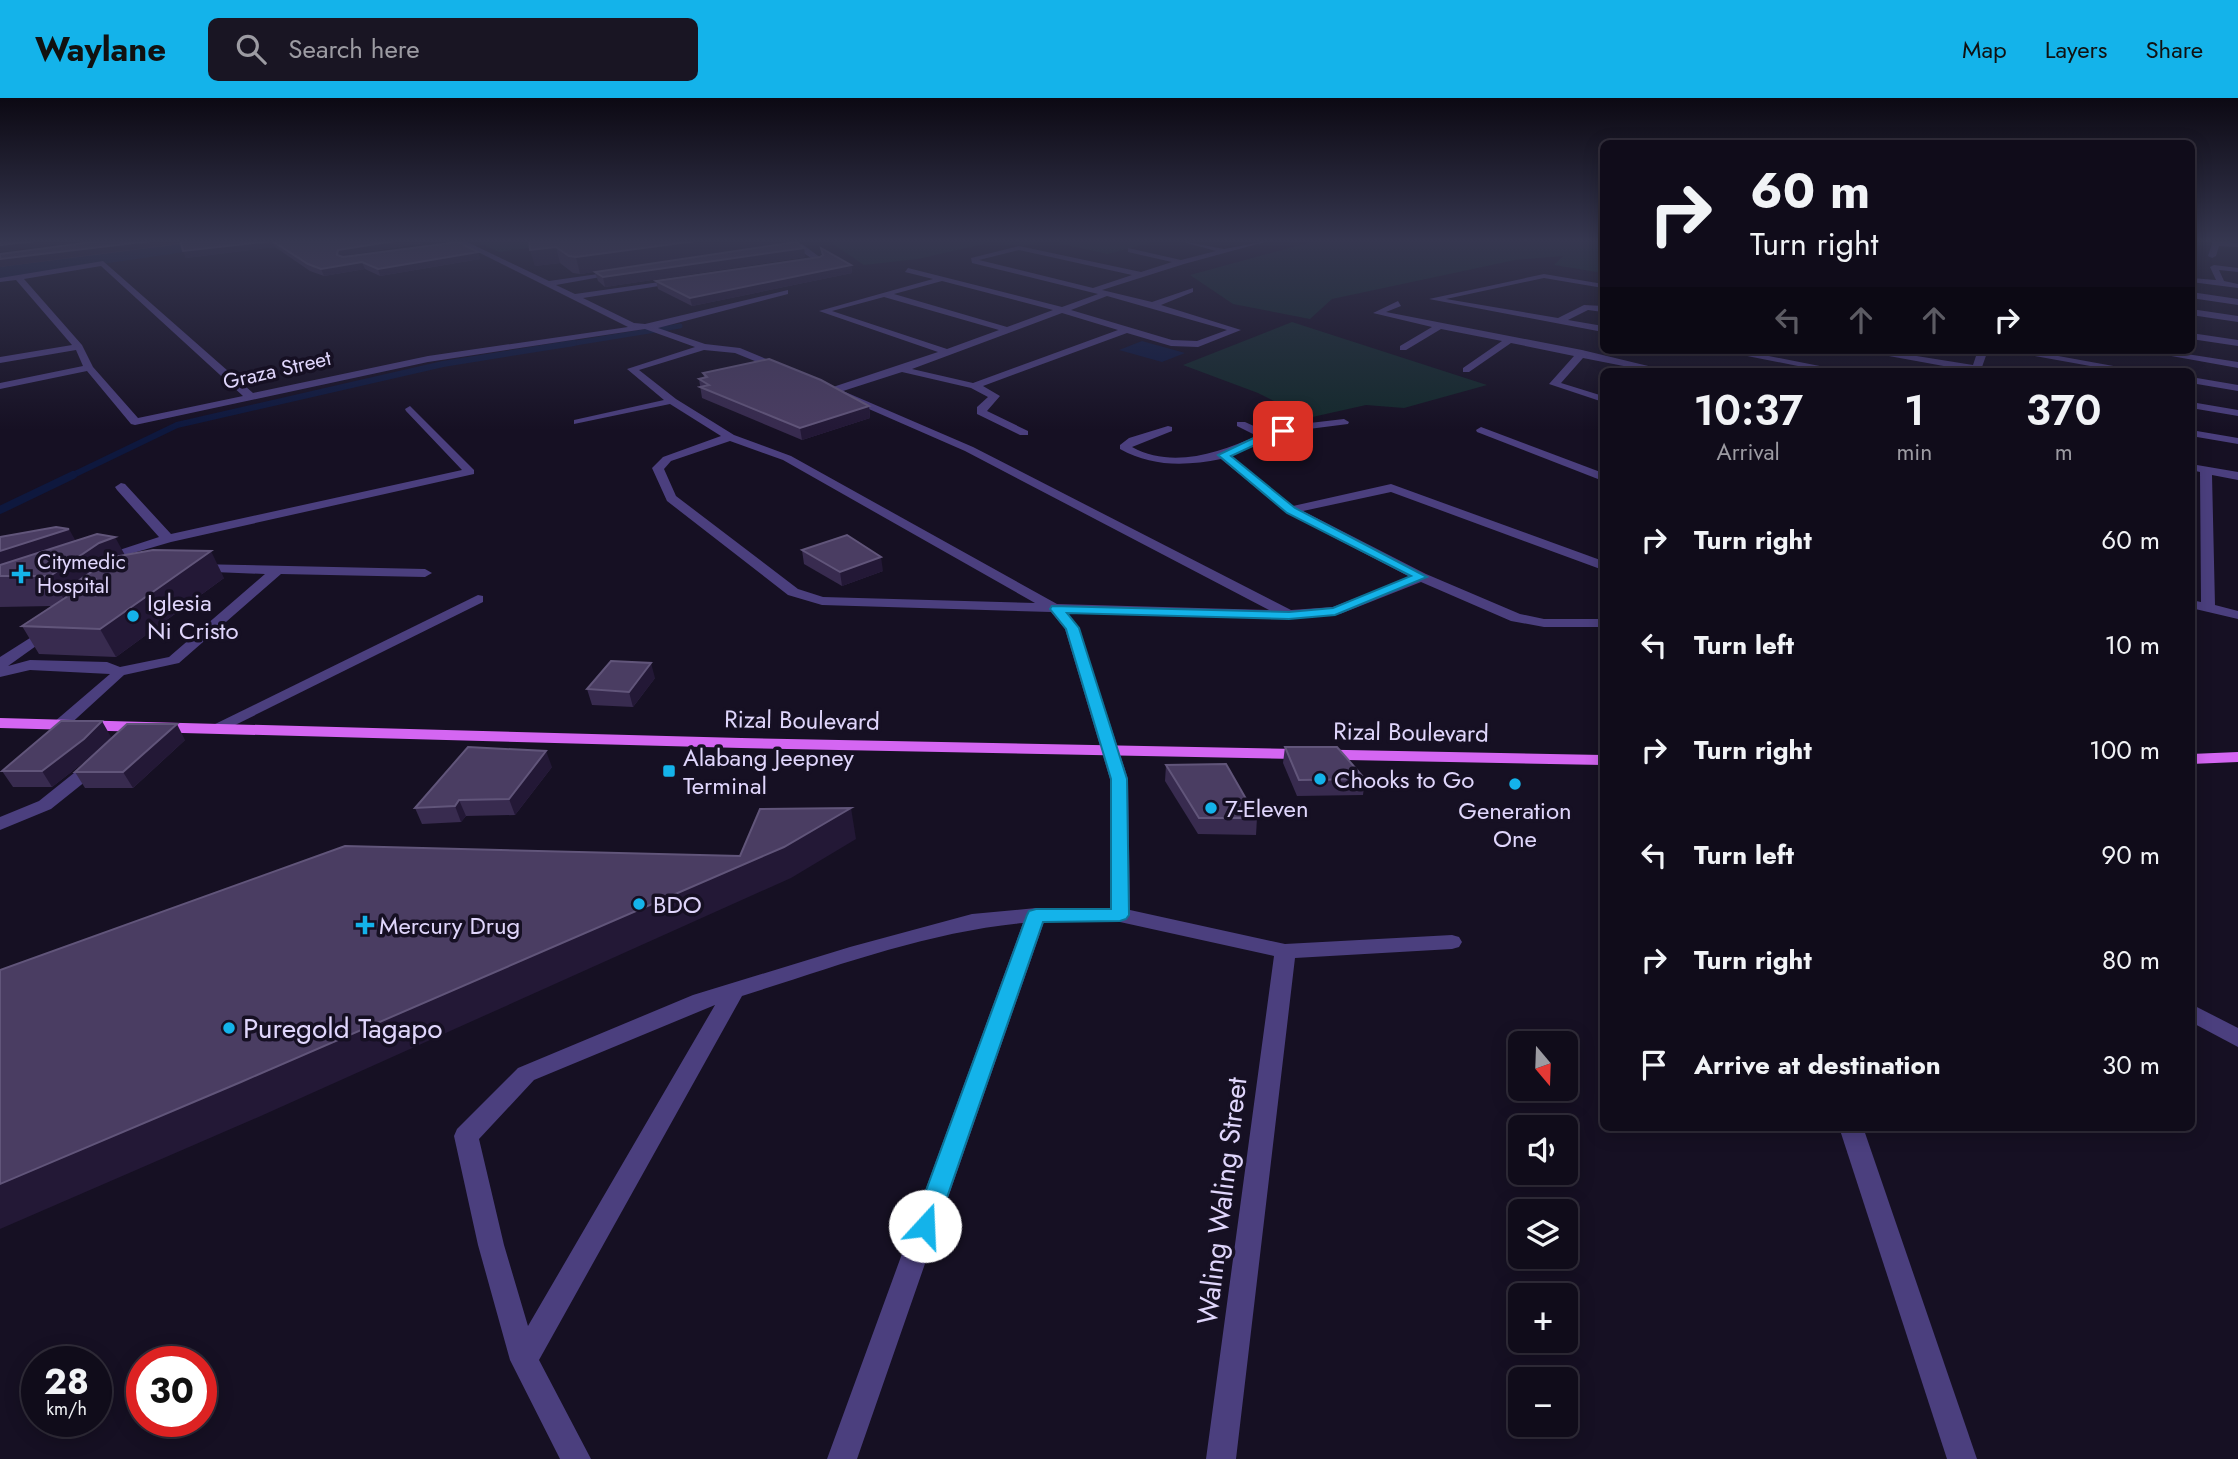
<!DOCTYPE html>
<html lang="en">
<head>
<meta charset="utf-8">
<style>
  body { margin:0; font-family:Jost,sans-serif; background:#191523; color:#f1f3f6; height:100vh; display:flex; flex-direction:column; font-size:26px; white-space:nowrap }
  * { box-sizing:border-box; margin:0 }
  p { font-size:23px; color:#9c9ba2 }
  .icon { flex:none; width:38px; height:38px; fill:none; stroke:currentColor; stroke-width:2; stroke-linecap:round; stroke-linejoin:round }
  .map { position:relative; flex:1; overflow:hidden }
  .details { position:absolute; left:1600px; top:270px; width:595px; height:763px; display:flex; flex-direction:column; background:#100c1a; border-radius:10px; box-shadow:0 4px 18px #0003,0 0 0 2px #302c39 }
  .details>* { flex:none }
  .guide { position:absolute; left:1600px; top:42px; width:595px; height:214px; border-radius:10px; box-shadow:0 4px 18px #0003,0 0 0 2px #302c39; background:#100c1a; color:#f1f3f6; overflow:hidden }
  .needle { width:46px; rotate:161deg }
  .fabs { position:absolute; left:1508px; top:933px; display:grid; gap:14px }
  .fabs a { display:grid; place-items:center; width:70px; height:70px; border-radius:10px; background:#100c1a; box-shadow:0 4px 18px #0003,0 0 0 2px #302c39; font-size:35px }
  .speed { position:absolute; left:21px; top:1248px; display:flex; gap:14px; font-size:35px; font-weight:700; text-align:center }
  .speed>* { display:grid; place-content:center; width:91px; height:91px; border-radius:50%; background:#100c1a; box-shadow:0 4px 18px #0003,0 0 0 2px #302c39; line-height:1 }
  .speed small { font-size:18px; font-weight:400 }
  .speed .limit { border:10px solid #d22; background:#fff; color:#111 }
  .pin { position:absolute; display:grid; place-items:center; width:60px; height:60px; color:#fff; margin:-30px; border-radius:14px; box-shadow:0 4px 10px #0006 }
  .me { position:absolute; width:77px; margin:-38px; rotate:20deg; stroke-linejoin:round; filter:drop-shadow(0 0 5px #0008) }
  .turn { display:flex; align-items:center; gap:24px; height:147px; padding:0 35px; font-size:32px }
  .turn .icon { width:91px; height:91px; stroke-width:2.5 }
  .turn b { display:block; font-size:49px; line-height:60px }
  .lanes { display:flex; align-items:center; height:66px; padding:0 35px; background:#0003; justify-content:center; gap:35px; direction:ltr }
  .lanes .off { opacity:.35 }
  .eta { display:flex; justify-content:space-evenly; align-items:center; height:119px; text-align:center }
  .eta b { font-size:42px; font-weight:600; line-height:49px }
  ul { padding:0; list-style:none }
  li { display:flex; align-items:center; gap:21px; height:105px; padding:0 35px }
  li div { flex:1 }
  li b { display:block; font-size:26px }
  li em { font-style:normal }
  header { display:flex; align-items:center; gap:42px; box-sizing:border-box; height:98px; padding:0 35px; background:#14b3ea; color:#111 }
  header strong { font-size:33px }
  nav { display:flex; gap:38px; margin-inline-start:auto; font-size:24px }
  .search { width:490px; height:63px; background:#191523; display:flex; align-items:center; gap:18px; box-sizing:border-box; padding:0 24px; border-radius:10px; color:#9c9ba2; font-size:26px }
  .map>svg:first-child { display:block }
</style>
</head>
<body>
<header>
<strong>Waylane</strong>
<div class="search"><svg class="icon" aria-label="search" viewBox="0 0 24 24"><circle cx="10" cy="10" r="6"/><path d="M15 15l6 6"/></svg>Search here</div>
<nav><a>Map</a><a>Layers</a><a>Share</a></nav>
</header>
<div class="map">
<svg width="2238" height="1361" viewBox="0 0 2238 1361">
  <rect width="100%" height="100%" fill="#161023"/>
  <g fill="#14292c">
    <path d="M473 142H557L560 146 499 154Z"/>
    <path d="M827 142H1161L1108 156 1047 143 1023 148 992 144 918 161 864 167Z"/>
    <path d="M1318 142H1603V175L1554 167 1563 158 1515 162 1332 201 1310 221 1233 206 1190 177Z"/>
    <path d="M1292 224 1487 287 1404 310 1366 307 1308 320 1258 295 1183 267Z"/>
  </g>
  <path fill="#0e183e" d="M1142 243 1185 255 1162 264 1119 252Z"/>
  <g fill="none" stroke-linecap="round" stroke-linejoin="round">
    <path stroke="#0e183e" stroke-width="5" d="M563 247 680 228"/>
    <path stroke="#0e183e" stroke-width="6" d="M69 379 177 327 443 266 574 245"/>
    <path stroke="#0e183e" stroke-width="8" d="M0 412 73 377"/>
    <path fill="#0e183e" fill-rule="evenodd" d="M156 142H226L222 148 212 150 0 181V163Z"/>
    <g fill="#4b3f7e" fill-rule="evenodd">
      <path d="M454 142H463L549 183 619 173 623 175 556 187 575 196 681 181 678 185 583 200 634 225 645 226 788 192V196L658 230 705 246 740 250 788 270V274H782L735 255 704 252 639 272 676 301 734 337 791 358 1057 506 1269 512 965 353 830 294V290L938 254 819 213 933 181 905 174 908 170 1062 209 1098 196 972 165 971 160 1019 148 1141 174 1172 164 1128 154V150L1181 162 1216 153 1176 142 1224 151 1272 142 1184 166 1102 192 1152 204 1193 190V194L1161 207 1241 232 1198 249 1171 248 1127 235 983 288 1000 298 987 313 1028 333V337H1020L977 316V309L988 299 971 290 902 274 843 293 973 349 1291 512 1333 509 1410 479 1287 415 1221 361C1186 368 1152 369 1120 351V347L1129 340 1168 328 1172 329V333L1132 349C1172 371 1218 355 1257 338L1237 328V324H1245L1267 334 1301 326 1344 321 1349 324 1348 326 1301 332 1270 340 1231 358 1293 408 1391 386 1603 463V472L1391 394 1303 413 1426 476 1520 516 1544 521H1603V529H1544L1511 523 1421 484 1340 516 1289 521 1067 515 1079 530 1128 681 1130 812 1285 846 1452 837 1459 839 1462 844 1459 849 1452 851 1295 860 1236 1361H1206L1274 858 1120 824H1044L857 1361H827L1023 825C927 834 834 869 742 898L539 1262 591 1361H560L510 1262 478 1147 454 1038 457 1031 518 970 693 897 850 849 972 816 1036 810H1110V681L1065 531 1051 514 822 507 788 497 667 403 652 370 663 359 721 338 670 306 574 326V322L664 302 627 271 695 249 645 231 428 264 135 327 131 326 87 273 0 291V285L83 268 76 252 0 265V259L72 247 16 182 0 184V180L103 163 253 295 428 258 628 229ZM1019 152 1132 177 1093 190 979 162ZM101 168 243 298 138 320 93 269 82 247 24 181ZM942 183 1053 212 1007 229 894 196ZM1107 198 1227 232 1197 243 1172 242 1071 212ZM884 199 999 232 947 251 832 213ZM1062 215 1118 232 973 285 912 271ZM730 343 783 362 1035 505 823 499 798 491 676 398 664 371 671 363ZM715 907 528 1228 504 1147 479 1041 534 982Z"/>
      <path d="M2213 143 2238 145V149L2219 148 2216 158 2212 160 2208 158Z"/>
      <path d="M802 146 821 160V164L796 166V162L811 160 798 151 782 153 778 151Z"/>
      <path d="M2214 167 2238 170V174L2219 172 2224 183 2238 186V190L2191 184V180L2216 182 2210 169Z"/>
      <path d="M1544 176 1603 186V190L1544 180 1446 201 1558 220 1584 207 1603 208V214L1588 212 1568 222 1603 228V234L1429 201Z"/>
      <path d="M2191 194 2238 201V207L2191 200Z"/>
      <path d="M1398 203 1401 208 1386 214 1582 252 1669 273H1649L1583 260 1561 285 1603 298V304L1549 286 1574 258 1511 245 1469 274H1463V270L1502 243 1441 231 1406 252H1400V248L1432 229 1373 215Z"/>
      <path d="M2191 211 2238 218V224L2191 217Z"/>
      <path d="M2191 235 2238 242V248L2191 241Z"/>
      <path d="M1717 252H1738L1845 273H1823Z"/>
      <path d="M1856 252H1879L1973 267 1978 252H1988L1982 269 1997 273H1971Z"/>
      <path d="M2002 252H2025L2141 273H2118Z"/>
      <path d="M2138 252H2161L2238 264V270Z"/>
      <path d="M2191 279 2238 287V293L2191 285Z"/>
      <path d="M2191 304 2238 312V318L2191 310Z"/>
      <path d="M410 308 474 372V376L171 444 102 464 95 460 159 439 117 392 115 389 121 385 125 386 171 436 462 372 406 313 405 311Z"/>
      <path d="M1481 329 1603 375V383L1477 334 1476 332Z"/>
      <path d="M2191 332 2238 340V346L2191 338Z"/>
      <path d="M2191 366 2238 374V382L2212 377 2215 507 2238 513V521L2191 510V502L2201 504 2200 374 2191 372Z"/>
      <path d="M195 466 425 471 432 475 425 479 281 476 179 565 124 577 66 630 60 632 52 627 54 624 110 576 30 572 0 579V559L52 526 57 527 59 530 57 533 8 568 30 562 107 564 120 569 169 559 265 476 190 473 188 470Z"/>
      <path d="M478 497 483 498V504L223 633 217 634 209 629Z"/>
      <path d="M95 662 101 663 104 667 101 671 51 711 0 732V719L39 703 89 663Z"/>
      <path d="M2191 906 2238 930V949L2191 924Z"/>
      <path d="M1839 1029H1863L1977 1361H1947Z"/>
    </g>
    <g fill="#d466f2" fill-rule="evenodd">
      <path d="M0 620 741 640 1603 657V667L741 650 0 630Z"/>
      <path d="M2238 654V664L2191 666V656Z"/>
    </g>
  </g>
  <g fill="#382b4f">
    <path d="M107 142H442L341 158 478 154 480 161 380 178 365 171 324 178 310 173 275 149 186 160 181 146 0 169V156Z"/>
    <path d="M529 142H798L799 144H796L804 150 805 159 605 189 598 183 595 174 627 169 580 176 573 175 560 165 535 168Z"/>
    <path d="M821 150 851 167 852 175 692 208 658 191 656 183 820 159 822 157Z"/>
    <path d="M703 275 869 308 870 320 802 342 702 300 699 281 704 279Z"/>
    <path d="M0 439 75 443 125 457 224 480 116 559 39 556 22 528 52 508 0 509Z"/>
    <path d="M802 452 883 473 842 488 804 466Z"/>
    <path d="M655 580 633 609 592 607 587 591Z"/>
    <path d="M111 639 99 651 185 642 133 690H85L75 674 89 660 52 689H13L2 673Z"/>
    <path d="M1285 649 1365 681 1363 697 1297 698 1283 665Z"/>
    <path d="M1166 667 1257 720 1256 737 1198 736 1165 683Z"/>
    <path d="M552 669 515 717 466 718 461 724 422 726 415 710Z"/>
  </g>
  <g fill="#231836">
    <path d="M45 142H99L0 154V147Z"/>
    <path d="M159 142H180L182 145 0 169V161Z"/>
    <path d="M401 142H442L341 158 337 157 338 152Z"/>
    <path d="M703 142H798L799 144 580 176 576 159Z"/>
    <path d="M272 143 275 149 186 160 183 153Z"/>
    <path d="M556 149 560 165 535 168 530 152Z"/>
    <path d="M804 150 805 159 605 189 603 179Z"/>
    <path d="M478 154 480 161 380 178 378 171Z"/>
    <path d="M362 164 365 171 324 178 321 171Z"/>
    <path d="M851 167 852 175 692 208 690 200Z"/>
    <path d="M869 308 870 320 802 342 800 330Z"/>
    <path d="M69 431 83 456 99 445 115 439 131 468 94 481H81L88 494 68 508 50 478H0V453Z"/>
    <path d="M211 453 224 480 116 559 100 531Z"/>
    <path d="M881 459 883 473 842 488 840 474Z"/>
    <path d="M651 565 655 580 633 609 629 594Z"/>
    <path d="M102 623 111 639 93 657 52 689 42 673Z"/>
    <path d="M177 626 185 642 133 690 123 674Z"/>
    <path d="M546 653 552 669 515 717 509 701Z"/>
    <path d="M459 702 466 718 461 724 455 708Z"/>
    <path d="M851 710 856 741 791 780 263 1017 0 1131V1086Z"/>
  </g>
  <g fill="#4a3d62" stroke="#61557a" stroke-width="2">
    <path d="M0 142H45L0 147Z"/>
    <path d="M107 142H159L0 161V156Z"/>
    <path d="M180 142H401L338 152 337 157 343 159 458 144 478 154 378 171 362 164 321 171 308 166 272 143 183 153Z"/>
    <path d="M529 142H703L576 159 569 158 556 149 530 152Z"/>
    <path d="M796 144 804 150 603 179 595 174Z"/>
    <path d="M821 150 851 167 690 200 656 183 820 159 823 157Z"/>
    <path d="M769 261 821 282 869 308 800 330 700 289 709 287 699 281 707 279 703 275Z"/>
    <path d="M56 429 69 431 0 453V439Z"/>
    <path d="M97 436 115 439 99 445 50 478H0V467Z"/>
    <path d="M847 437 881 459 840 474 802 452Z"/>
    <path d="M153 452 211 453 100 531 22 528 94 481H81L114 459Z"/>
    <path d="M611 563 651 565 629 594 587 591Z"/>
    <path d="M61 623H102L84 641 42 673H2Z"/>
    <path d="M127 626H177L123 674H75Z"/>
    <path d="M468 649 546 653 509 701 459 702 455 708 415 710Z"/>
    <path d="M1285 649H1337L1365 681 1299 682Z"/>
    <path d="M1226 666 1257 720H1199L1166 667Z"/>
    <path d="M851 710 784 749 241 984 0 1086V872L345 748 740 758 760 711Z"/>
  </g>
  <linearGradient id="sky" x2="0" y2="1"><stop stop-color="#0c0913"/><stop offset="0.43" stop-color="#363750"/><stop offset="1" stop-color="#363750" stop-opacity="0"/></linearGradient>
  <rect width="2238" height="332" fill="url(#sky)"/>
  <path fill="#14b3ea" stroke="#0d7498" stroke-width="2" d="M1283 330 1288 333 1287 335 1270 340 1231 358 1295 410 1427 479 1335 517 1289 521 1067 515 1079 530 1127 681 1129 817 1126 821 1120 823 1043 824 937 1128 933 1135 925 1138 917 1135 913 1128 1027 817 1029 813 1036 811H1111V681L1066 531 1050 511 1052 508 1289 514 1333 510 1411 478 1287 415 1218 357 1262 336Z"/>
  <g fill="#14b3ea" stroke="#161023" stroke-width="2.5">
    <path d="M17.5 465.5h7v7h7v7h-7v7h-7v-7h-7v-7h7z"/>
    <circle cx="133" cy="518" r="7"/>
    <rect x="662" y="666" width="14" height="14" rx="3.5"/>
    <circle cx="1320" cy="681" r="7"/>
    <circle cx="1515" cy="686" r="7"/>
    <circle cx="1211" cy="710" r="7"/>
    <circle cx="639" cy="806" r="7"/>
    <path d="M361.5 816.5h7v7h7v7h-7v7h-7v-7h-7v-7h7z"/>
    <circle cx="229" cy="930" r="7"/>
  </g>
  <g text-anchor="middle" dominant-baseline="central" stroke-width="7" stroke-linejoin="round" paint-order="stroke">
    <g font-size="21" fill="#e0d6fc" stroke="#161023">
      <text transform="translate(277 272) rotate(-13)">Graza Street</text>
    </g>
    <g font-size="21" fill="#e0d6fc" stroke="#161023" text-anchor="start">
      <text x="37" y="464">Citymedic<tspan x="37" dy="24">Hospital</tspan></text>
    </g>
    <g font-size="24" fill="#e0d6fc" stroke="#161023" text-anchor="start">
      <text x="147" y="504">Iglesia<tspan x="147" dy="28">Ni Cristo</tspan></text>
      <text x="683" y="659">Alabang Jeepney<tspan x="683" dy="28">Terminal</tspan></text>
      <text x="1334" y="681">Chooks to Go</text>
      <text x="1225" y="710">7-Eleven</text>
      <text x="1515" y="712" text-anchor="middle">Generation<tspan x="1515" dy="28">One</tspan></text>
      <text x="653" y="806">BDO</text>
      <text x="379" y="827">Mercury Drug</text>
    </g>
    <g font-size="24" fill="#e0d6fc" stroke="#161023">
      <text transform="translate(802 622) rotate(1)">Rizal Boulevard</text>
      <text transform="translate(1411 634) rotate(1)">Rizal Boulevard</text>
    </g>
    <g font-size="28" fill="#e0d6fc" stroke="#161023" text-anchor="start">
      <text x="243" y="930">Puregold Tagapo</text>
    </g>
    <g font-size="28" fill="#e0d6fc" stroke="#161023">
      <text transform="translate(1222 1103) rotate(-83)">Waling Waling Street</text>
    </g>
  </g>
</svg>
<div class="fabs">
<a><svg class="needle" viewBox="-14 -14 28 28"><path d="M0-13l5 13h-10z" fill="#e53935"/><path d="M0 13l5-13h-10z" fill="#9c9ba2"/></svg></a>
<a><svg class="icon" aria-label="sound" viewBox="0 0 24 24"><path d="M4 9h4l5-4v14l-5-4H4zM17 9q2 3 0 6"/></svg></a>
<a><svg class="icon" aria-label="layers" viewBox="0 0 24 24"><path d="M12 4l9 5-9 5-9-5zM3 14l9 5 9-5"/></svg></a>
<a>+</a>
<a>−</a>
</div>
<div class="speed"><div>28<small>km/h</small></div><div class="limit">30</div></div>
<div class="pin" style="left:1283px;top:333px;background:#d93025"><svg class="icon" aria-label="arrive" viewBox="0 0 24 24"><path d="M6 21V4h12l-3 4 3 4H6"/></svg></div>
<svg class="me" style="left:925px;top:1128px" viewBox="-20 -20 40 40"><circle r="19" fill="#fff"/><path d="M0-13L10 11 0 6-10 11z" fill="#14b3ea"/></svg>
<div class="guide">
<div class="turn"><svg class="icon" aria-label="right" viewBox="0 0 24 24"><path d="M7 20v-9h11M14 6l5 5-5 5"/></svg><div><b>60 m</b>Turn right</div></div>
<div class="lanes"><svg class="icon off" aria-label="left" viewBox="0 0 24 24"><path d="M17 20v-9H6M10 6l-5 5 5 5"/></svg><svg class="icon off" aria-label="ahead" viewBox="0 0 24 24"><path d="M12 20V5M6 11l6-6 6 6"/></svg><svg class="icon off" aria-label="ahead" viewBox="0 0 24 24"><path d="M12 20V5M6 11l6-6 6 6"/></svg><svg class="icon" aria-label="right" viewBox="0 0 24 24"><path d="M7 20v-9h11M14 6l5 5-5 5"/></svg></div>
</div>
<section class="details">
<div class="eta">
<div><b>10:37</b><p>Arrival</p></div>
<div><b>1</b><p>min</p></div>
<div><b>370</b><p>m</p></div>
</div>
<ul>
<li><svg class="icon" aria-label="right" viewBox="0 0 24 24"><path d="M7 20v-9h11M14 6l5 5-5 5"/></svg><div><b>Turn right</b></div><em>60 m</em></li>
<li><svg class="icon" aria-label="left" viewBox="0 0 24 24"><path d="M17 20v-9H6M10 6l-5 5 5 5"/></svg><div><b>Turn left</b></div><em>10 m</em></li>
<li><svg class="icon" aria-label="right" viewBox="0 0 24 24"><path d="M7 20v-9h11M14 6l5 5-5 5"/></svg><div><b>Turn right</b></div><em>100 m</em></li>
<li><svg class="icon" aria-label="left" viewBox="0 0 24 24"><path d="M17 20v-9H6M10 6l-5 5 5 5"/></svg><div><b>Turn left</b></div><em>90 m</em></li>
<li><svg class="icon" aria-label="right" viewBox="0 0 24 24"><path d="M7 20v-9h11M14 6l5 5-5 5"/></svg><div><b>Turn right</b></div><em>80 m</em></li>
<li><svg class="icon" aria-label="arrive" viewBox="0 0 24 24"><path d="M6 21V4h12l-3 4 3 4H6"/></svg><div><b>Arrive at destination</b></div><em>30 m</em></li>
</ul>
</section>
</div>
</body>
</html>
